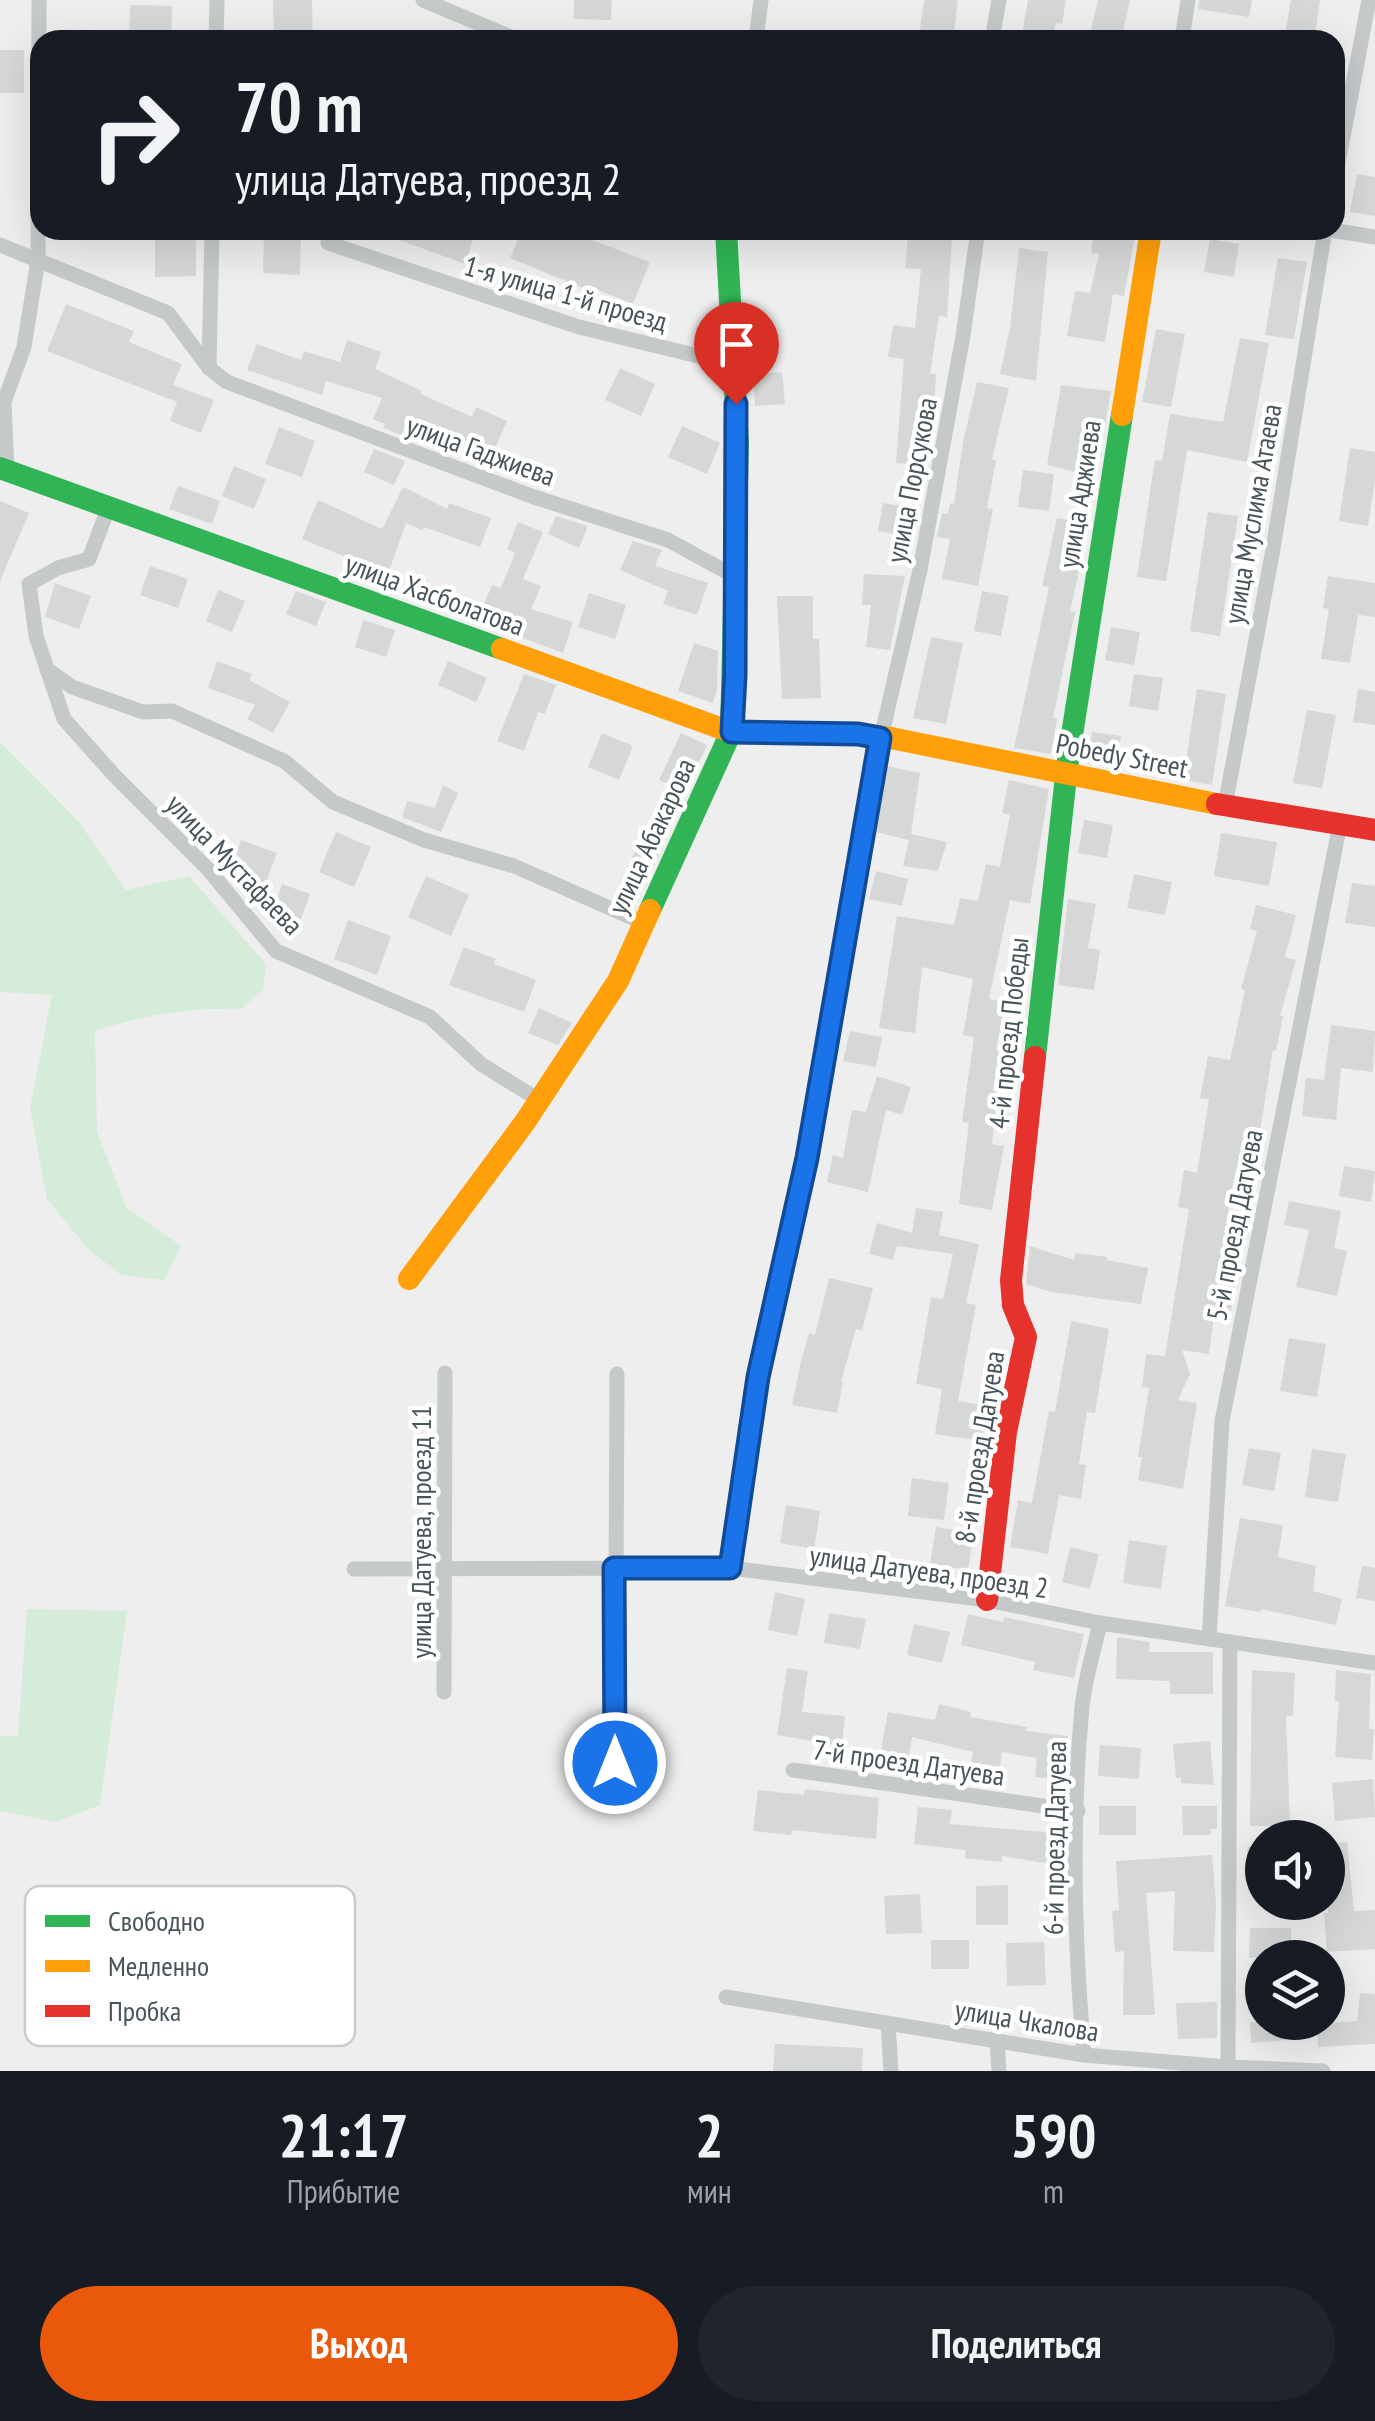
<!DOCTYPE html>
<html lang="ru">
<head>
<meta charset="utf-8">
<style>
  body { margin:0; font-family:"PT Sans Narrow",sans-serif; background:#20242c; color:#f1f3f6; height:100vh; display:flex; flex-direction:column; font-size:38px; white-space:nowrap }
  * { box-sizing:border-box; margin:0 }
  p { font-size:32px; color:#9ea1a6 }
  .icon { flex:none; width:55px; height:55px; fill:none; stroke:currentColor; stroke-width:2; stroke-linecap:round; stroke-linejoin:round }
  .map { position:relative; height:2071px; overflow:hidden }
  .side { display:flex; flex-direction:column; background:#171b24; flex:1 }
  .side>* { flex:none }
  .top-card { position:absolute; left:30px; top:30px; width:1315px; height:210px; border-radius:30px; box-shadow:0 10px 40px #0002; background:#171b24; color:#f1f3f6; overflow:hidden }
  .tools { position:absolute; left:1245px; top:1820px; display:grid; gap:20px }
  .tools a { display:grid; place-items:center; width:100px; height:100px; border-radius:50%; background:#171b24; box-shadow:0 10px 40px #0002; font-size:50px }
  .pin { position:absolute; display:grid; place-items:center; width:85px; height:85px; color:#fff; margin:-102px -42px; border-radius:50% 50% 50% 0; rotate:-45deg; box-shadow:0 0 10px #0007 }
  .pin .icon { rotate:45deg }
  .me { position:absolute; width:110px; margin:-55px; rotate:0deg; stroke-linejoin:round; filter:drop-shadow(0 0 8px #0008) }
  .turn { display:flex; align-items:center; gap:35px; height:210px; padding:0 40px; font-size:45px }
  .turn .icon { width:130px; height:130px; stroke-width:2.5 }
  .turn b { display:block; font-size:70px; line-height:85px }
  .eta { display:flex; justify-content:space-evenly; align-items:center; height:170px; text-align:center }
  .eta b { font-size:60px; font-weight:800; line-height:70px }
  .action { display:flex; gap:20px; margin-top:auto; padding:20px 40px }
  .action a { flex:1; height:115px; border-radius:60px; background:#ea580c; color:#fff; font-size:40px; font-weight:800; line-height:115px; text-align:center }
  .action a+a { background:#20242c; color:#f1f3f6 }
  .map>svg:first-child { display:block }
</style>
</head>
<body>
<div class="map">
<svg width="1375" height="2071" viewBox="0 0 1375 2071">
  <rect width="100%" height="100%" fill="#efeeee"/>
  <g fill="#d4ecd9">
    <path d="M0 742 79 822 126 890 189 876 266 964 263 990 241 1009C189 1007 144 1015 95 1031L97 1131 126 1207 181 1246 164 1280 121 1275 88 1249 47 1199 30 1108 52 995 0 992Z"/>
    <path d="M27 1609 127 1611 100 1805 56 1822 0 1811V1736H18Z"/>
  </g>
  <g fill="#d6d7d7">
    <path d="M273 0H312L313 40H274Z"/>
    <path d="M574 0H612L611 20 574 19Z"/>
    <path d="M924 0H958L953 40 919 37Z"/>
    <path d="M1028 0H1066L1062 24 1056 23 1051 40H1021Z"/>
    <path d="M1098 0H1130L1122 36 1091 30Z"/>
    <path d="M1199 0H1252L1249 17 1198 9Z"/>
    <path d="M1291 0H1320L1314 40H1284Z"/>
    <path d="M130 5 172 6 171 40H129Z"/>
    <rect x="0" y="50" width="24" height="43"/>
    <path d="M1357 174 1375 177V216L1350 212Z"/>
    <path d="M155 230H196V276L155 277Z"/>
    <path d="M372 230H476L465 264Z"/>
    <path d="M522 230H566L650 262 633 304 590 287 588 290 510 258Z"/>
    <path d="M1094 230H1136L1124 296 1113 294 1105 342 1067 336 1075 291 1090 293 1099 254 1091 253Z"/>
    <path d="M264 232 301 233 300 275 263 273Z"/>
    <path d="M908 235 952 238 947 317 939 316 930 374H936L934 414 930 413 924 466 896 463 904 359 888 357 893 325 915 328 921 269 905 268Z"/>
    <path d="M1210 239 1239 244 1234 277 1204 272Z"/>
    <path d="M1019 248 1048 252 1036 381 1000 374 1010 328Z"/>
    <path d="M1278 258 1307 262 1294 339 1265 335Z"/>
    <path d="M66 304 134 331 129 342 182 364 173 385 214 400 201 433 170 421 177 402 47 351Z"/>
    <path d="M1156 329 1185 334 1171 407 1142 402Z"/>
    <path d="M1240 338 1269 343 1247 462 1187 450 1166 581 1137 577 1155 460 1162 461 1170 414 1223 422Z"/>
    <path d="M347 340 381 352 375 369 422 391 421 394 472 417 476 407 507 421 488 464 405 427 401 435 383 428 385 424 373 419 382 398 326 381 322 395 247 370 257 344 301 360 304 351 340 362Z"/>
    <path d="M620 368 655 384 641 416 605 400Z"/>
    <path d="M782 372 785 404 755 406 753 374Z"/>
    <path d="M977 382 1009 388 992 459 996 460 987 508 993 509 978 586 942 579 950 539 937 537 942 513 948 514 950 503 954 504 963 442Z"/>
    <path d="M1061 385 1111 391 1104 432 1085 430 1075 472 1047 465Z"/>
    <path d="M682 426 720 443 707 474 668 457Z"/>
    <path d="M279 427 315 441 302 477 265 464Z"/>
    <path d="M1350 448 1375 452V479L1368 526 1339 521Z"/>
    <path d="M374 449 405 461 394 485 364 472Z"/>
    <path d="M234 466 266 479 254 509 222 496Z"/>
    <path d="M1023 470 1054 474 1049 511 1018 507Z"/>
    <path d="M178 486 220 501 212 524 169 509Z"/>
    <path d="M403 487 447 509 449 503 491 518 480 547 424 527 422 530 406 523 386 579 345 564 348 558 302 539 318 500 382 529Z"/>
    <path d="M0 501 29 513 0 581Z"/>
    <path d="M883 503 920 509 914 538 878 531Z"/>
    <path d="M1208 512 1238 516 1220 636 1190 631Z"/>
    <path d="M556 516 588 526 579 548 548 534Z"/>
    <path d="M1057 518 1090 524 1070 611 1075 612 1053 718 1057 719 1051 754 1014 748 1049 587 1042 586Z"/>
    <path d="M518 522 543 532 523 579 541 586 531 609 573 622 563 653 477 621 492 585 501 588 515 553 507 549Z"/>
    <path d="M633 541 662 550 655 566 708 583 697 615 663 604 668 591 620 570Z"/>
    <path d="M150 566 188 579 178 608 140 595Z"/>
    <path d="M864 574 905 576 890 650 866 647 871 605H862Z"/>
    <path d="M1328 576 1375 583V617L1358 615 1350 663 1321 659 1329 609 1323 608Z"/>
    <path d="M55 583 91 596 79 629 45 617Z"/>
    <path d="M218 590 245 601 232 632 206 621Z"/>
    <path d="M296 591 326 602 316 626 286 614Z"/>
    <path d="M982 591 1009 596 1001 636 974 631Z"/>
    <path d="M589 593 626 605 615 639 578 627Z"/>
    <path d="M777 596H813V639H819L821 698 782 699Z"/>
    <path d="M363 620 395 630 386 657 355 647Z"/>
    <path d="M1111 627 1140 632 1134 665 1105 660Z"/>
    <path d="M931 637 963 643 946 724 913 718Z"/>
    <path d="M694 643 718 651 717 690 713 703 678 691Z"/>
    <path d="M217 661 252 674 249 680 290 702 273 733 247 719 255 705 208 688Z"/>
    <path d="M448 661 487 678 476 702 438 685Z"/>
    <path d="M524 674 556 685 545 714 538 712 524 751 497 741Z"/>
    <path d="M1134 674 1163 678 1158 711 1129 706Z"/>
    <path d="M1197 689 1226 694 1212 785 1183 780Z"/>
    <path d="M1358 689 1375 692V725L1353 722Z"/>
    <path d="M1307 710 1336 715 1322 788 1293 783Z"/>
    <path d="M1092 732 1121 736 1116 768 1087 763Z"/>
    <path d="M602 733 633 746 619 780 588 767Z"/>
    <path d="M681 733 707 745 685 792 659 780Z"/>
    <path d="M887 766 920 773 911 834 947 842 938 871 903 866 909 840 876 832Z"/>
    <path d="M1009 780 1049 789 1030 904 1010 900 989 999 1005 1002 996 1050H999L993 1091 998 1092 992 1144 1004 1146 992 1210 959 1204 969 1123 962 1122 974 1037 963 1035 973 979 922 967 915 1033 879 1028 897 916 954 925 960 898 978 901 986 864 1000 867 1010 815 1002 813Z"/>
    <path d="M443 785 458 793 441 832 402 817 407 801 435 808Z"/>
    <path d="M653 813 673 823 641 893 620 883Z"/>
    <path d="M1084 820 1113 825 1107 858 1078 853Z"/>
    <path d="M336 832 371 847 354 887 319 872Z"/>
    <path d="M1221 833 1277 842 1269 886 1214 876Z"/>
    <path d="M241 840 277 853 265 885 230 872Z"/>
    <path d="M876 871 908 879 902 906 869 899Z"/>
    <path d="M1134 874 1172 882 1165 915 1127 908Z"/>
    <path d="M426 876 469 895 451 936 408 917Z"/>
    <path d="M1352 883 1375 886V927L1345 923Z"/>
    <path d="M282 884 310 894 297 930 270 921Z"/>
    <path d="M1068 899 1096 904 1088 948 1100 950 1094 990 1058 985Z"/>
    <path d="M1256 905 1296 915 1285 957 1296 960 1280 1016H1283L1276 1051 1273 1050 1253 1175 1235 1172 1226 1224 1231 1225 1226 1266 1237 1268 1231 1311 1215 1309 1209 1354 1182 1350 1190 1374 1178 1400 1197 1403 1183 1489 1138 1480 1142 1457H1138L1149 1388 1142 1387 1146 1354 1165 1356 1189 1209 1178 1207 1184 1170 1197 1173 1209 1099 1200 1098 1208 1056 1230 1060 1245 990 1241 989 1257 931 1250 929Z"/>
    <path d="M348 920 391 936 377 975 334 959Z"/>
    <path d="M464 947 496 959 494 964 536 980 524 1012 449 985Z"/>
    <path d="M539 1008 572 1023 558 1045 528 1033Z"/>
    <path d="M1331 1025 1375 1031 1373 1072 1341 1068 1336 1120 1302 1116 1306 1078 1324 1080Z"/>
    <path d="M850 1031 882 1037 876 1067 843 1061Z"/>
    <path d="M877 1076 911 1087 902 1115 886 1110 868 1192 827 1182 833 1155 843 1158 852 1110 866 1112Z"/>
    <path d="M1344 1166 1375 1171 1371 1202 1339 1196Z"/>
    <path d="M1289 1201 1341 1211 1334 1248 1347 1251 1337 1296 1296 1287 1309 1230 1284 1225Z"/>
    <path d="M916 1208 943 1212 939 1235 979 1244 966 1303 976 1305 958 1401 988 1406 982 1441 935 1434 942 1389 916 1384 931 1297 943 1299 953 1254 897 1246 893 1260 869 1254 877 1223 912 1233Z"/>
    <path d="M1030 1246 1074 1260 1075 1253 1107 1257V1260L1148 1268 1141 1304 1051 1292 1026 1284Z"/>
    <path d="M829 1278 873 1288 862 1331 856 1329 841 1381 843 1382 837 1413 792 1405 801 1361 809 1333 815 1335Z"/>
    <path d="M1071 1321 1109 1329 1095 1413 1087 1412 1079 1464 1086 1465 1081 1499 1059 1495 1048 1554 1010 1547 1018 1500 1032 1503 1049 1411 1055 1412Z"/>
    <path d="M1289 1338 1326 1344 1317 1397 1280 1391Z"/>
    <path d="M1249 1448 1281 1453 1274 1491 1242 1485Z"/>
    <path d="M1312 1449 1346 1454 1338 1502 1305 1497Z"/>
    <path d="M912 1478 949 1483 944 1520 908 1516Z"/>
    <path d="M786 1505 820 1511 814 1549 780 1543Z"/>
    <path d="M1240 1518 1283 1525 1278 1557 1316 1566 1313 1591 1342 1599 1336 1625 1261 1609V1612L1225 1606Z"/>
    <path d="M936 1527 974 1533 968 1570 930 1564Z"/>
    <path d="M1129 1540 1167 1546 1161 1589 1123 1583Z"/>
    <path d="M1070 1547 1099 1554 1090 1589 1062 1582Z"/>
    <path d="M1362 1566 1375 1568V1601L1356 1598Z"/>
    <path d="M775 1592 805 1599 797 1636 768 1630Z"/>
    <path d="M829 1613 866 1619 860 1649 824 1643Z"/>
    <path d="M968 1614 1003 1622 1004 1617 1084 1634 1074 1678 1033 1670 1035 1662 961 1645Z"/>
    <path d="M914 1624 950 1632 942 1663 907 1655Z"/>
    <path d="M1117 1637 1150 1642 1149 1652H1213V1694H1170V1681L1116 1679Z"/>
    <path d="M787 1668 808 1671 802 1712 845 1716 842 1746 777 1735Z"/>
    <path d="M1252 1670 1295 1673 1293 1716H1286L1290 1826H1250Z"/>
    <path d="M1336 1670 1371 1674 1369 1729H1374L1372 1760 1335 1757 1339 1701H1335Z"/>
    <path d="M939 1704 971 1712 970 1717 1027 1727 1026 1731 1068 1736 1066 1780 1035 1777 1037 1758 1002 1752 1000 1767 971 1762 973 1752 912 1737 909 1755 881 1750 888 1712 935 1720Z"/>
    <path d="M1210 1741 1214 1785 1181 1783V1777L1176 1778 1173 1744Z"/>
    <path d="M1100 1745 1141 1748 1139 1779 1098 1776Z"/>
    <path d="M1373 1779 1375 1817 1335 1821 1332 1783Z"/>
    <path d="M805 1789 879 1798 876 1839 792 1830 791 1835 753 1831 758 1790 804 1795Z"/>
    <rect x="1099" y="1806" width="37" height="29"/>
    <path d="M1182 1806H1217V1829H1210L1211 1835H1183Z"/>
    <path d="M918 1807 952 1810 950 1824 1056 1833 1050 1864 1002 1856V1862L965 1858 966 1850 914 1844Z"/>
    <path d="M1347 1842 1354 1911 1375 1910V1949L1327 1952 1324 1913H1328V1844Z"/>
    <path d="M1247 1847H1262V1885L1247 1886Z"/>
    <path d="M1212 1855 1216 1903 1214 1952 1173 1951 1175 1891 1146 1893 1155 2015H1123L1124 1951 1115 1952 1112 1911 1119 1910 1116 1861Z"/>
    <path d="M1008 1885V1925H976V1886Z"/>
    <path d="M920 1894 922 1933 886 1934 884 1896Z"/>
    <path d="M1250 1928H1291V1958H1249Z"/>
    <rect x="931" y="1940" width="38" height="29"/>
    <path d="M1044 1942 1046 1985 1007 1986 1006 1943Z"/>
    <path d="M1360 1993 1375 1994V2044L1318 2047 1317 2024 1357 2021Z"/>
    <path d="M1217 2002V2038L1178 2039 1176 2003Z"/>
    <path d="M1250 2022H1286L1287 2040 1251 2043Z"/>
    <path d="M775 2044 863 2048 862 2071H773Z"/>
  </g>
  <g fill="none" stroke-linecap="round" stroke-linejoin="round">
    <g stroke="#c6c9ca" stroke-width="15">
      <path d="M423 0 518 40"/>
      <path d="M216 40 217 0"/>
      <path d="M756 40 761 0"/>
      <path d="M992 40 999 0"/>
      <path d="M1182 40 1188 0"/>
      <path d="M1335 179 1369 0"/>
      <path d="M1331 230 1375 237"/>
      <path d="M328 243 579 327 735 365"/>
      <path d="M0 245 168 313 209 368 227 382 534 497 668 540 736 577"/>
      <path d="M209 368 212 230"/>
      <path d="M7 471 4 402 24 347 38 260 39 0"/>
      <path d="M108 509 89 559 58 568 29 584 36 636 64 719 113 774 207 868 276 951 430 1017 481 1064 539 1100"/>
      <path d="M47 669 72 687 143 712 172 711 284 761 333 802 424 840 514 866 644 923"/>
      <path d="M1225 806 1273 549 1325 230"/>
      <path d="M730 1568 759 1377 807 1158 881 738 920 570 963 336 978 230"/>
      <path d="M354 1569 730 1568 987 1600 1100 1623 1375 1663"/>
      <path d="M1209 1639 1222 1421 1340 824"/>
      <path d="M444 1692 445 1373"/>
      <path d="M793 1770 1078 1811"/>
      <path d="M615 1802 617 1374"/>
      <path d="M726 1997 1084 2055 1228 2067 1323 2071"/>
      <path d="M888 2023 891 2071"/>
      <path d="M997 2041 999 2071"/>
      <path d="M1084 2055C1074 1940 1071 1822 1082 1707 1085 1679 1094 1650 1100 1623"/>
      <path d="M1228 2067 1230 1642"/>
    </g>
    <g stroke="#30b455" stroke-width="22">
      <path d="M0 468 502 649"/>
      <path d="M650 910 731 732 738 443 726 230"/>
      <path d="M1035 1057 1067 767 1122 415"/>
    </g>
    <g stroke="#ff9f0a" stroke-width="22">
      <path d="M1122 415 1151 230"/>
      <path d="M502 649 731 732 858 734 891 738 1217 804"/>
      <path d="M409 1279 525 1122 618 981 650 910"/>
    </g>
    <g stroke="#e5322d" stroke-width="22">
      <path d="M1217 804 1375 830"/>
      <path d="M987 1600 1006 1432 1026 1337 1013 1305 1011 1280 1035 1057"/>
    </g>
  </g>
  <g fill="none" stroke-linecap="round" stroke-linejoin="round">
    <g stroke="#114b97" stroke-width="25">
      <path id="route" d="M615 1763 614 1568H730L758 1377 807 1158 880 738 858 734 732 732 735 675 736 404"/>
    </g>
    <use href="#route" stroke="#1a73e8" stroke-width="18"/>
  </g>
  <g text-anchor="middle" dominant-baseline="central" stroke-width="9" stroke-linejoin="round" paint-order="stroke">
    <g font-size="28" fill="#475459" stroke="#fff">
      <text transform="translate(566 293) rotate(16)">1-я улица 1-й проезд</text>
      <text transform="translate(481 450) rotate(20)">улица Гаджиева</text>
      <text transform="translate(911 480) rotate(-79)">улица Порсукова</text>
      <text transform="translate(1079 494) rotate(-81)">улица Аджиева</text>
      <text transform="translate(1252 514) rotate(-80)">улица Муслима Атаева</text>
      <text transform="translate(435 594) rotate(20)">улица Хасболатова</text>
      <text transform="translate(1122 755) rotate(11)">Pobedy Street</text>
      <text transform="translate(651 836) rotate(-65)">улица Абакарова</text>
      <text transform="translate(235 864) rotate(46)">улица Мустафаева</text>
      <text transform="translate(1008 1033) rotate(-84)">4-й проезд Победы</text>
      <text transform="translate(1234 1225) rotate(-79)">5-й проезд Датуева</text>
      <text transform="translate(979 1447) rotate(-81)">8-й проезд Датуева</text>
      <text transform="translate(420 1532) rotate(-90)">улица Датуева, проезд 11</text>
      <text transform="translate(929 1571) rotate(8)">улица Датуева, проезд 2</text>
      <text transform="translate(909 1762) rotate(8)">7-й проезд Датуева</text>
      <text transform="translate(1054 1838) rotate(-89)">6-й проезд Датуева</text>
      <text transform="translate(1027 2020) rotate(9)">улица Чкалова</text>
    </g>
  </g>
  <rect x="25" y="1886" width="330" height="160" rx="15" fill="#fff" stroke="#c8cccd" stroke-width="2.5"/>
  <rect x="45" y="1915" width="45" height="12" fill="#30b455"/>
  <rect x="45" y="1960" width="45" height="12" fill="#ff9f0a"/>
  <rect x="45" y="2005" width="45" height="12" fill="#e5322d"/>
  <g font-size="28" fill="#475459">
    <text x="108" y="1931">Свободно</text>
    <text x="108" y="1976">Медленно</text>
    <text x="108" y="2021">Пробка</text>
  </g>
</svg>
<div class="tools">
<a><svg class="icon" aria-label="sound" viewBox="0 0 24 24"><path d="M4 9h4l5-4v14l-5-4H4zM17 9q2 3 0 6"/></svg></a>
<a><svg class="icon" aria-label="layers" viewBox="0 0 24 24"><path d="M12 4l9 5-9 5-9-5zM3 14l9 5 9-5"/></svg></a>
</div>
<div class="pin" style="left:736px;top:404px;background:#d93025"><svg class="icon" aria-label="arrive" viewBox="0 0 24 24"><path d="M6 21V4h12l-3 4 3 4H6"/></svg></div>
<svg class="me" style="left:615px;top:1763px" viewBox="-20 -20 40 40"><circle r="17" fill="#1a73e8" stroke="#fff" stroke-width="3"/><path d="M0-11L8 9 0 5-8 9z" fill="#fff"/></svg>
<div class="top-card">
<div class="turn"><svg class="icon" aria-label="right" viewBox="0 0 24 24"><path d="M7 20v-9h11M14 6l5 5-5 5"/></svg><div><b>70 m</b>улица Датуева, проезд 2</div></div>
</div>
</div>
<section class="side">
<div class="eta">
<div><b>21:17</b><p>Прибытие</p></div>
<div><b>2</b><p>мин</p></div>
<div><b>590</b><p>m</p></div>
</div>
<div class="action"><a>Выход</a><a>Поделиться</a></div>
</section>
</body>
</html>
